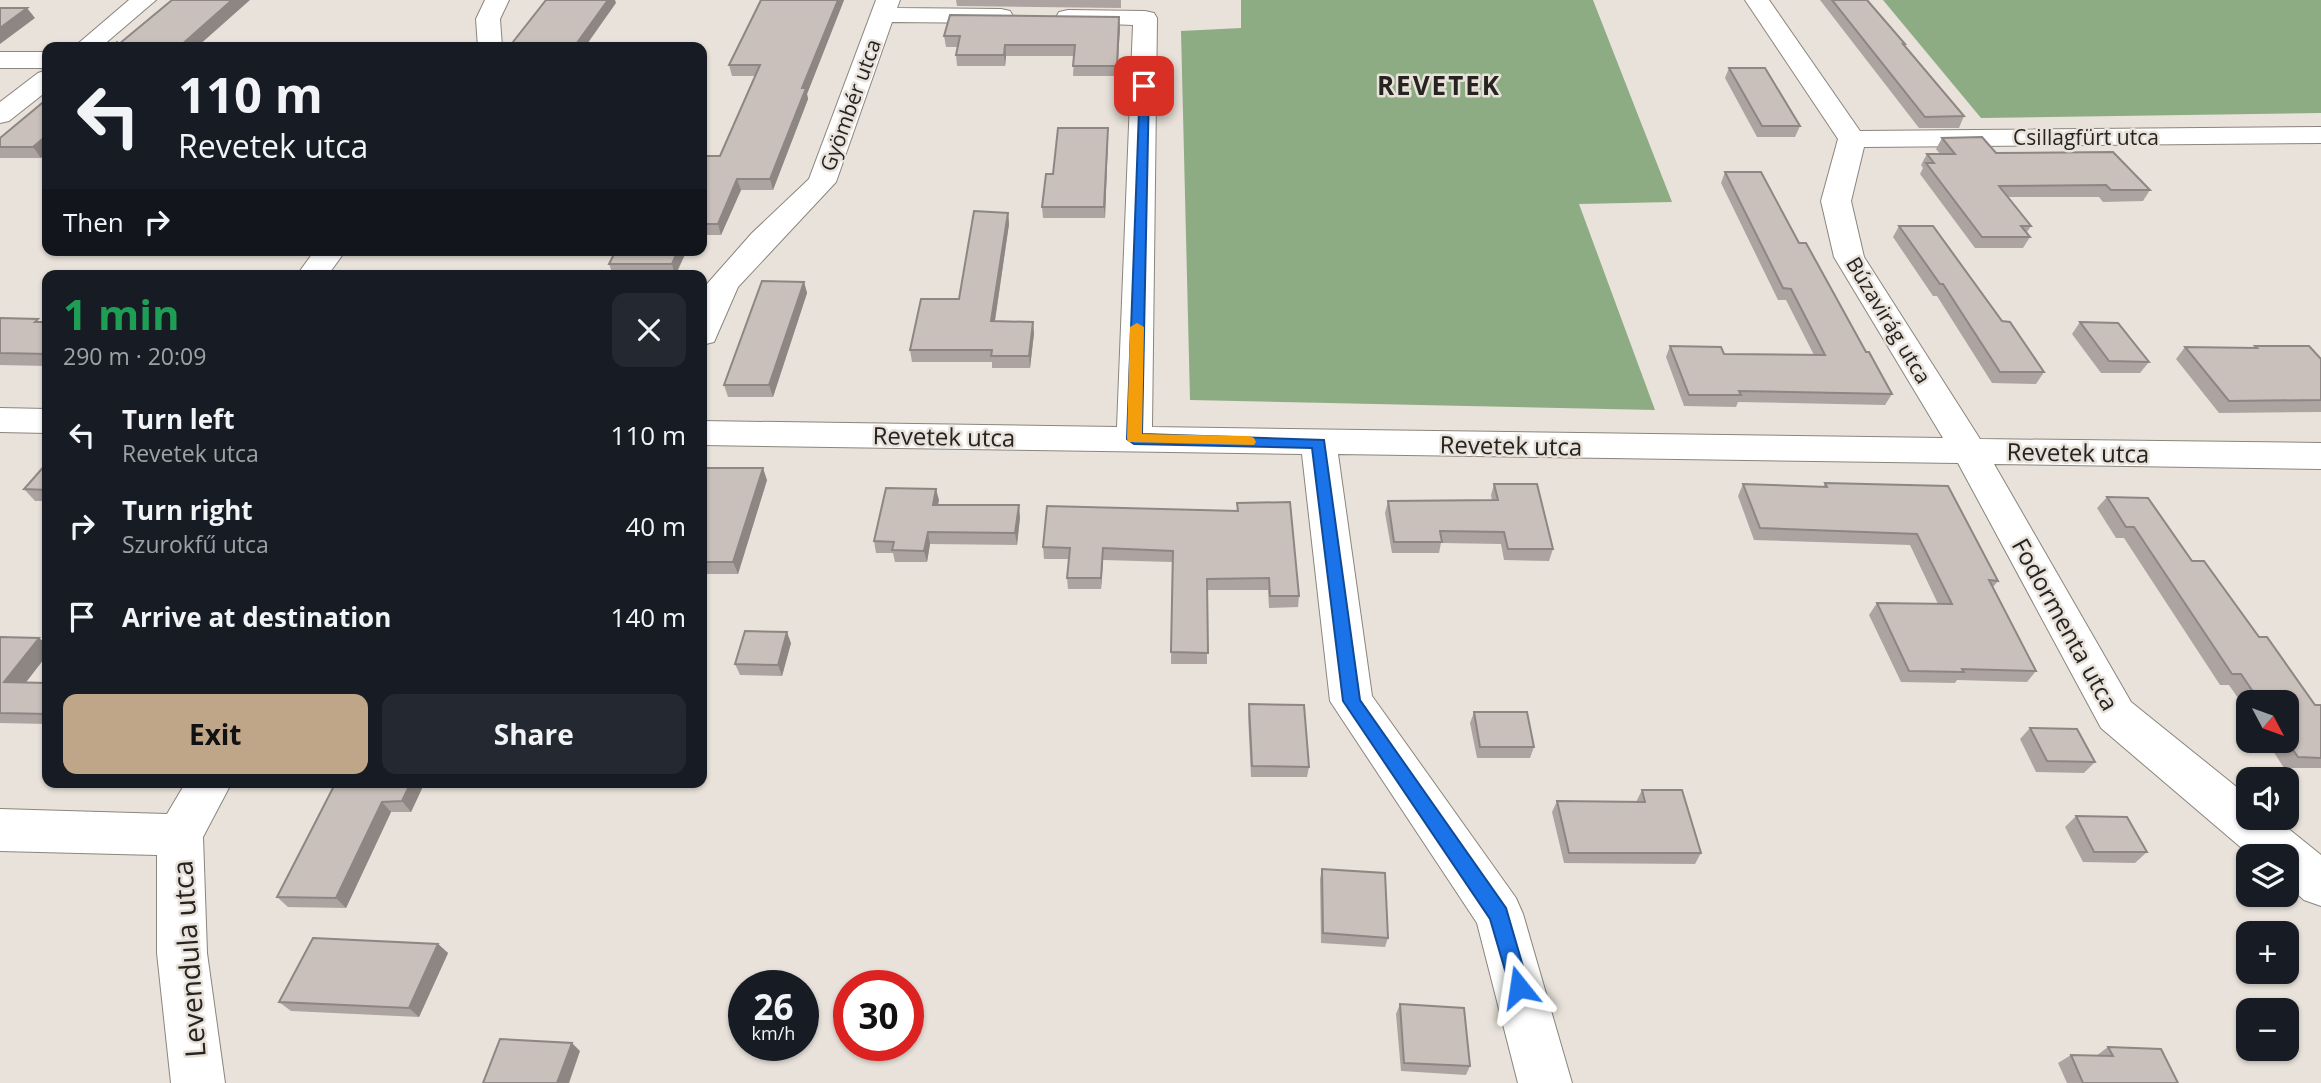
<!DOCTYPE html>
<html lang="en">
<head>
<meta charset="utf-8">
<style>
  body { margin:0; font-family:"Open Sans",sans-serif; background:#242831; color:#f1f3f6; height:100vh; display:flex; flex-direction:column; font-size:26px; white-space:nowrap }
  * { box-sizing:border-box; margin:0 }
  p { font-size:23px; color:#9ea1a6 }
  .icon { flex:none; width:38px; height:38px; fill:none; stroke:currentColor; stroke-width:2; stroke-linecap:round; stroke-linejoin:round }
  .map { position:relative; flex:1; overflow:hidden }
  .panel { position:absolute; left:42px; top:270px; width:665px; height:518px; display:flex; flex-direction:column; background:#171b24; border-radius:14px; box-shadow:0 2px 5px #0004 }
  .panel>* { flex:none }
  .banner { position:absolute; left:42px; top:42px; width:665px; height:214px; border-radius:14px; box-shadow:0 2px 5px #0004; background:#171b24; color:#f1f3f6; overflow:hidden }
  .needle { width:46px; rotate:131deg }
  .tools { position:absolute; left:2236px; top:690px; display:grid; gap:14px }
  .tools a { display:grid; place-items:center; width:63px; height:63px; border-radius:14px; background:#171b24; box-shadow:0 2px 5px #0004; font-size:35px }
  .speed { position:absolute; left:728px; top:970px; display:flex; gap:14px; font-size:35px; font-weight:700; text-align:center }
  .speed>* { display:grid; place-content:center; width:91px; height:91px; border-radius:50%; background:#171b24; box-shadow:0 2px 5px #0004; line-height:1 }
  .speed small { font-size:18px; font-weight:400 }
  .speed .limit { border:10px solid #d22; background:#fff; color:#111 }
  .pin { position:absolute; display:grid; place-items:center; width:60px; height:60px; color:#fff; margin:-30px; border-radius:14px; box-shadow:0 4px 10px #0006 }
  .me { position:absolute; width:77px; margin:-38px; rotate:345deg; stroke-linejoin:round; filter:drop-shadow(0 0 5px #0008) }
  .turn { display:flex; align-items:center; gap:24px; height:147px; padding:0 21px; font-size:32px }
  .turn .icon { width:91px; height:91px; stroke-width:2.5 }
  .turn b { display:block; font-size:49px; line-height:60px }
  .then { display:flex; align-items:center; height:66px; padding:0 21px; background:#0003; gap:14px; font-size:26px }
  .round { display:grid; place-items:center; flex:none; width:74px; height:74px; border-radius:14px; background:#242831 }
  .headline { display:flex; align-items:center; justify-content:space-between; height:119px; padding:0 21px }
  h1 { font-size:42px; font-weight:700; line-height:52px; color:#1e9e55 }
  .primary-button { display:flex; gap:14px; margin-top:auto; padding:14px 21px }
  .primary-button a { flex:1; height:80px; border-radius:14px; background:#c0a689; color:#111; font-size:28px; font-weight:700; line-height:80px; text-align:center }
  .primary-button a+a { background:#242831; color:#f1f3f6 }
  ul { padding:0; list-style:none }
  li { display:flex; align-items:center; gap:21px; height:91px; padding:0 21px }
  li div { flex:1 }
  li b { display:block; font-size:26px }
  li em { font-style:normal }
  .map>svg:first-child { display:block }
</style>
</head>
<body>
<div class="map">
<svg width="2321" height="1083" viewBox="0 0 2321 1083">
  <rect width="100%" height="100%" fill="#e8e2da"/>
  <g fill="#8eac83">
    <path d="M1241 0H1593L1672 202 1579 204 1655 410 1190 400 1181 31 1241 28Z"/>
    <path d="M1883 0H2321V113L1981 118Z"/>
  </g>
  <g fill="none" stroke-linecap="round" stroke-linejoin="round">
    <g stroke="#8a857d" stroke-width="2">
      <g id="minor">
        <path d="M129 0H156L101 47H74Z"/>
        <path d="M485 0H509L500 19 502 47H478L476 19Z"/>
        <path d="M876 0H900L897 8 1001 9 1010 11 1013 16 1010 21 1001 23 892 22 836 182 738 287 714 342 702 345V297L707 284 752 233 809 179Z"/>
        <path d="M1745 0H1769L1860 131 2321 127V143L1864 147 1851 201 1864 257 1980 439 2321 443V469L1994 464 2131 702 2249 797V817H2274L2321 855V906L2304 900 2287 885V856H2251L2101 728 1958 463 1338 454 1372 696 1516 898 1523 914 1572 1083H1518L1477 923 1330 701 1302 454 702 445V421L1117 427 1133 25 1059 22 1056 17 1059 12 1068 10 1145 11 1154 13 1157 18 1152 427 1943 438 1834 257 1821 201 1838 139Z"/>
        <rect x="0" y="52" width="47" height="16"/>
        <path d="M47 70V91L9 121 0 123V102L38 73Z"/>
        <path d="M315 250H346L328 275H297Z"/>
        <path d="M0 408 47 409V433L0 432Z"/>
        <path d="M186 782H232L203 837 207 953 225 1083H171L157 953V855L0 851V809L167 814Z"/>
      </g>
    </g>
    <use href="#minor" fill="#fff" fill-rule="evenodd"/>
  </g>
  <g fill="#ada4a1">
    <path d="M761 0H844L807 94 808 99 773 190H741L721 235H702V156H720L755 76H732L729 65Z"/>
    <path d="M956 0H1121V8L957 6Z"/>
    <path d="M1820 0H1867L1905 44 1904 46 1964 116 1959 128H1919Z"/>
    <path d="M1120 27 1117 76H1073L1074 56H1006L1005 66H957L956 55 958 47H946L944 36Z"/>
    <path d="M1729 68 1800 126 1795 137H1757L1725 78Z"/>
    <path d="M47 99 41 158H0V138Z"/>
    <path d="M1942 138 1996 153 2150 190 2143 201 2103 202 2099 197H2008L2031 226 2027 232 2030 237 2023 248H1975L1920 174 1923 168 1921 165 1927 154H1940L1936 149Z"/>
    <path d="M1108 139 1105 218H1043L1042 207 1053 174Z"/>
    <path d="M1725 172 1799 243 1892 394 1885 405 1738 402 1736 407 1684 406 1666 357 1670 346 1724 354 1814 355 1786 300H1778L1721 183Z"/>
    <path d="M1008 213 1009 224 995 321 1034 333 1030 368H992V362H912L910 350 959 299Z"/>
    <path d="M1899 226 2044 372 2036 384 1992 383 1937 296H1933L1893 237Z"/>
    <path d="M687 250 676 275H613L609 264Z"/>
    <path d="M804 282 807 293 773 397H728L724 385Z"/>
    <path d="M0 318 47 322V366L0 365Z"/>
    <path d="M2080 322 2149 362 2140 373H2101L2072 334Z"/>
    <path d="M2255 346 2321 359V412L2219 413 2176 359 2185 347 2253 348Z"/>
    <path d="M47 463V501H35L24 489Z"/>
    <path d="M702 468 767 480 738 574H702Z"/>
    <path d="M1825 483 1948 486 1998 581 1993 587 2036 671 2027 682 1957 680 1955 683 1901 682 1869 615 1877 603 1938 604 1910 545 1754 540 1738 496 1743 484 1823 487Z"/>
    <path d="M1494 484 1553 549 1549 561 1504 560 1501 544 1441 543 1439 553H1392L1385 513 1388 501H1492L1491 495Z"/>
    <path d="M2107 497 2192 561 2259 637 2315 705H2321V768H2284L2266 740H2287V702H2249V714L2229 685H2220L2124 538H2116L2097 508Z"/>
    <path d="M939 500 938 505 1020 517 1017 545 930 544 927 562H895L893 553H876L874 541Z"/>
    <path d="M1237 503 1299 596 1298 607 1269 608 1268 590H1207V664H1171L1172 562 1103 560 1101 589H1068L1067 578 1069 559H1044L1043 547 1237 511Z"/>
    <path d="M0 637 39 638 47 645V655L25 683H47V724L0 723Z"/>
    <path d="M791 643 782 676 740 675 735 664Z"/>
    <path d="M1249 704 1309 767 1307 777H1251L1248 715Z"/>
    <path d="M1474 712 1534 747 1530 758H1477L1470 723Z"/>
    <path d="M2030 728 2095 762 2084 773 2036 772 2020 739Z"/>
    <path d="M105 782H150L148 785 107 784Z"/>
    <path d="M336 782H425L411 812H391L346 908 288 907 277 897Z"/>
    <path d="M1642 790 1701 853 1695 864 1564 863 1552 812 1557 801 1636 802Z"/>
    <path d="M2076 816 2147 852 2135 863 2083 862 2065 827Z"/>
    <path d="M1322 869 1388 938 1385 947 1321 943 1320 879Z"/>
    <path d="M438 944 448 953 419 1017 291 1011 279 1002Z"/>
    <path d="M1400 1004 1470 1066 1466 1075 1401 1071 1396 1014Z"/>
    <path d="M2108 1047 2178 1083H2067L2058 1063 2071 1055 2096 1056Z"/>
  </g>
  <g fill="#8d8683">
    <path d="M232 0H250L197 47H179Z"/>
    <path d="M608 0H615L616 3 585 47H574Z"/>
    <path d="M838 0H844L807 94 808 99 773 190 770 179 802 88Z"/>
    <path d="M27 8 35 18 0 44V28Z"/>
    <path d="M1119 17 1120 27 1117 76V66Z"/>
    <path d="M1005 45 1006 56 1005 66 1004 55Z"/>
    <path d="M1108 128V139L1105 218 1104 207Z"/>
    <path d="M47 135V153L41 158 33 147Z"/>
    <path d="M737 179 741 190 721 235 718 224Z"/>
    <path d="M1008 213 1009 224 993 333 991 321Z"/>
    <path d="M678 250H687L675 275 672 264Z"/>
    <path d="M804 282 807 293 773 397 769 385Z"/>
    <path d="M1033 322 1034 333 1030 368 1029 356Z"/>
    <path d="M763 468 767 480 738 574 733 562Z"/>
    <path d="M936 489 939 500 935 516 933 505Z"/>
    <path d="M1019 505 1020 517 1017 545 1015 533Z"/>
    <path d="M928 532 930 544 927 562 924 551Z"/>
    <path d="M1103 548V560L1101 589V578Z"/>
    <path d="M787 632 791 643 782 676 778 665Z"/>
    <path d="M39 638 47 645V655L17 694 4 682Z"/>
    <path d="M411 782H425L411 812 402 801Z"/>
    <path d="M382 802 391 812 346 908 336 898Z"/>
    <path d="M438 944 448 953 419 1017 409 1008Z"/>
    <path d="M572 1043 580 1051 569 1083H557Z"/>
  </g>
  <g fill="#c9bfbb" stroke="#8d8683" stroke-width="2">
    <path d="M172 0H232L179 47H111L117 42 119 44Z"/>
    <path d="M546 0H608L574 47H509Z"/>
    <path d="M761 0H838L802 88H806L770 179H737L718 224H702V156H720L760 65H729Z"/>
    <path d="M1832 0H1867L1905 44H1903L1964 116 1925 117Z"/>
    <path d="M0 8H27L0 28Z"/>
    <path d="M950 15 1119 17 1117 66H1073L1075 45H1005L1004 55H956L960 36H944Z"/>
    <path d="M1729 68H1765L1800 126H1762Z"/>
    <path d="M47 99V135L33 147H0V138Z"/>
    <path d="M1058 128H1108L1104 207H1042L1046 174H1053Z"/>
    <path d="M1982 137 1996 153 2113 152 2150 190H2111L2106 185 1999 186 2031 226H2021L2030 237H1982L1926 163H1934L1927 154H1955L1942 138Z"/>
    <path d="M1725 172H1761L1799 243H1806L1866 352H1869L1892 394 1739 391 1741 395H1689L1670 346 1721 347 1724 354 1825 355 1791 289 1783 288Z"/>
    <path d="M974 211 1008 213 991 321 1033 322 1029 356H991L992 350H910L921 299H959Z"/>
    <path d="M1899 226H1933L2002 321 2010 322 2044 372H2000L1943 284H1940Z"/>
    <path d="M616 250H678L672 264H609Z"/>
    <path d="M762 281 804 282 769 385H724Z"/>
    <path d="M0 318 38 319 35 322H47V354L0 353Z"/>
    <path d="M2080 322 2118 323 2149 362 2109 361Z"/>
    <path d="M2255 346H2309L2321 359V400L2229 401 2185 347 2257 348Z"/>
    <path d="M47 463V490L24 489Z"/>
    <path d="M702 468H763L733 562H702Z"/>
    <path d="M1825 483 1948 486 1998 581 1989 580 2036 671 1962 669 1964 672 1909 671 1877 603 1952 604 1917 534 1760 528 1743 484 1827 487Z"/>
    <path d="M1494 484H1537L1553 549H1508L1504 532 1440 531 1442 542H1394L1388 501 1498 500Z"/>
    <path d="M886 488 936 489 933 505H1019L1015 533 928 532 924 551 892 550 894 542 874 541Z"/>
    <path d="M2107 497 2148 498 2192 561H2204L2259 637H2267L2315 705H2321V758L2298 757 2286 740H2287V702H2260L2241 674H2232L2134 527H2126Z"/>
    <path d="M1290 502 1299 596H1270L1269 578 1207 579 1208 653 1171 652 1173 551 1103 548 1101 578H1067L1070 548 1043 547 1047 506 1238 511 1237 503Z"/>
    <path d="M745 631 787 632 778 665 735 664Z"/>
    <path d="M0 637 39 638 4 682 47 683V714L0 713Z"/>
    <path d="M1249 704 1304 705 1309 767 1252 766Z"/>
    <path d="M1474 712H1527L1534 747H1480Z"/>
    <path d="M2030 728 2077 729 2095 762 2047 761Z"/>
    <path d="M336 782H411L402 801 382 802 336 898 277 897Z"/>
    <path d="M1642 790H1682L1701 853H1569L1557 801 1645 802Z"/>
    <path d="M2076 816 2127 817 2147 852H2094Z"/>
    <path d="M1322 869 1385 873 1388 938 1323 933Z"/>
    <path d="M313 938 438 944 409 1008 279 1002Z"/>
    <path d="M1400 1004 1464 1008 1470 1066 1404 1063Z"/>
    <path d="M500 1039 572 1043 557 1083H483Z"/>
    <path d="M2108 1047 2161 1049 2178 1083H2083L2071 1055 2113 1056Z"/>
  </g>
  <path fill="#1a73e8" stroke="#114b97" stroke-width="2" d="M1140 83 1149 86 1142 434 1324 440 1360 700 1506 908 1529 987 1526 994 1519 997 1512 994 1490 919 1343 701 1312 448 1134 444 1127 439Z"/>
  <path fill="#f59e0b" d="M1137 323 1144 327 1142 434 1249 436 1254 438 1256 442 1254 445 1129 442 1127 439 1130 327Z"/>
  <g text-anchor="middle" dominant-baseline="central" stroke-width="5" stroke-linejoin="round" paint-order="stroke">
    <g font-size="21" fill="#262421" stroke="#e8e2da">
      <text transform="translate(850 105) rotate(-70)">Gyömbér utca</text>
      <text x="2086" y="137">Csillagfürt utca</text>
      <text transform="translate(1889 320) rotate(59)">Búzavirág utca</text>
    </g>
    <g font-size="24" fill="#262421" stroke="#e8e2da">
      <text transform="translate(944 436) rotate(1)">Revetek utca</text>
      <text transform="translate(1511 445) rotate(1)">Revetek utca</text>
      <text transform="translate(2078 452) rotate(1)">Revetek utca</text>
      <text transform="translate(2066 624) rotate(61)">Fodormenta utca</text>
    </g>
    <g font-size="26" font-weight="bold" letter-spacing="2" fill="#262421" stroke="#e8e2da">
      <text x="1439" y="85">REVETEK</text>
    </g>
    <g font-size="28" fill="#262421" stroke="#e8e2da">
      <text transform="translate(188 959) rotate(-94)">Levendula utca</text>
    </g>
  </g>
</svg>
<div class="tools">
<a><svg class="needle" viewBox="-14 -14 28 28"><path d="M0-13l5 13h-10z" fill="#e53935"/><path d="M0 13l5-13h-10z" fill="#9ea1a6"/></svg></a>
<a><svg class="icon" aria-label="sound" viewBox="0 0 24 24"><path d="M4 9h4l5-4v14l-5-4H4zM17 9q2 3 0 6"/></svg></a>
<a><svg class="icon" aria-label="layers" viewBox="0 0 24 24"><path d="M12 4l9 5-9 5-9-5zM3 14l9 5 9-5"/></svg></a>
<a>+</a>
<a>−</a>
</div>
<div class="speed"><div>26<small>km/h</small></div><div class="limit">30</div></div>
<div class="pin" style="left:1144px;top:86px;background:#d93025"><svg class="icon" aria-label="arrive" viewBox="0 0 24 24"><path d="M6 21V4h12l-3 4 3 4H6"/></svg></div>
<svg class="me" style="left:1519px;top:987px" viewBox="-20 -20 40 40"><path d="M0-17L14 15 0 8-14 15z" fill="#1a73e8" stroke="#fff" stroke-width="4"/></svg>
<div class="banner">
<div class="turn"><svg class="icon" aria-label="left" viewBox="0 0 24 24"><path d="M17 20v-9H6M10 6l-5 5 5 5"/></svg><div><b>110 m</b>Revetek utca</div></div>
<div class="then">Then<svg class="icon" aria-label="right" viewBox="0 0 24 24"><path d="M7 20v-9h11M14 6l5 5-5 5"/></svg></div>
</div>
<section class="panel">
<div class="headline"><div><h1>1 min</h1><p>290 m · 20:09</p></div><a class="round"><svg class="icon" aria-label="close" viewBox="0 0 24 24"><path d="M6 6l12 12M18 6L6 18"/></svg></a></div>
<ul>
<li><svg class="icon" aria-label="left" viewBox="0 0 24 24"><path d="M17 20v-9H6M10 6l-5 5 5 5"/></svg><div><b>Turn left</b><p>Revetek utca</p></div><em>110 m</em></li>
<li><svg class="icon" aria-label="right" viewBox="0 0 24 24"><path d="M7 20v-9h11M14 6l5 5-5 5"/></svg><div><b>Turn right</b><p>Szurokfű utca</p></div><em>40 m</em></li>
<li><svg class="icon" aria-label="arrive" viewBox="0 0 24 24"><path d="M6 21V4h12l-3 4 3 4H6"/></svg><div><b>Arrive at destination</b></div><em>140 m</em></li>
</ul>
<div class="primary-button"><a>Exit</a><a>Share</a></div>
</section>
</div>
</body>
</html>
